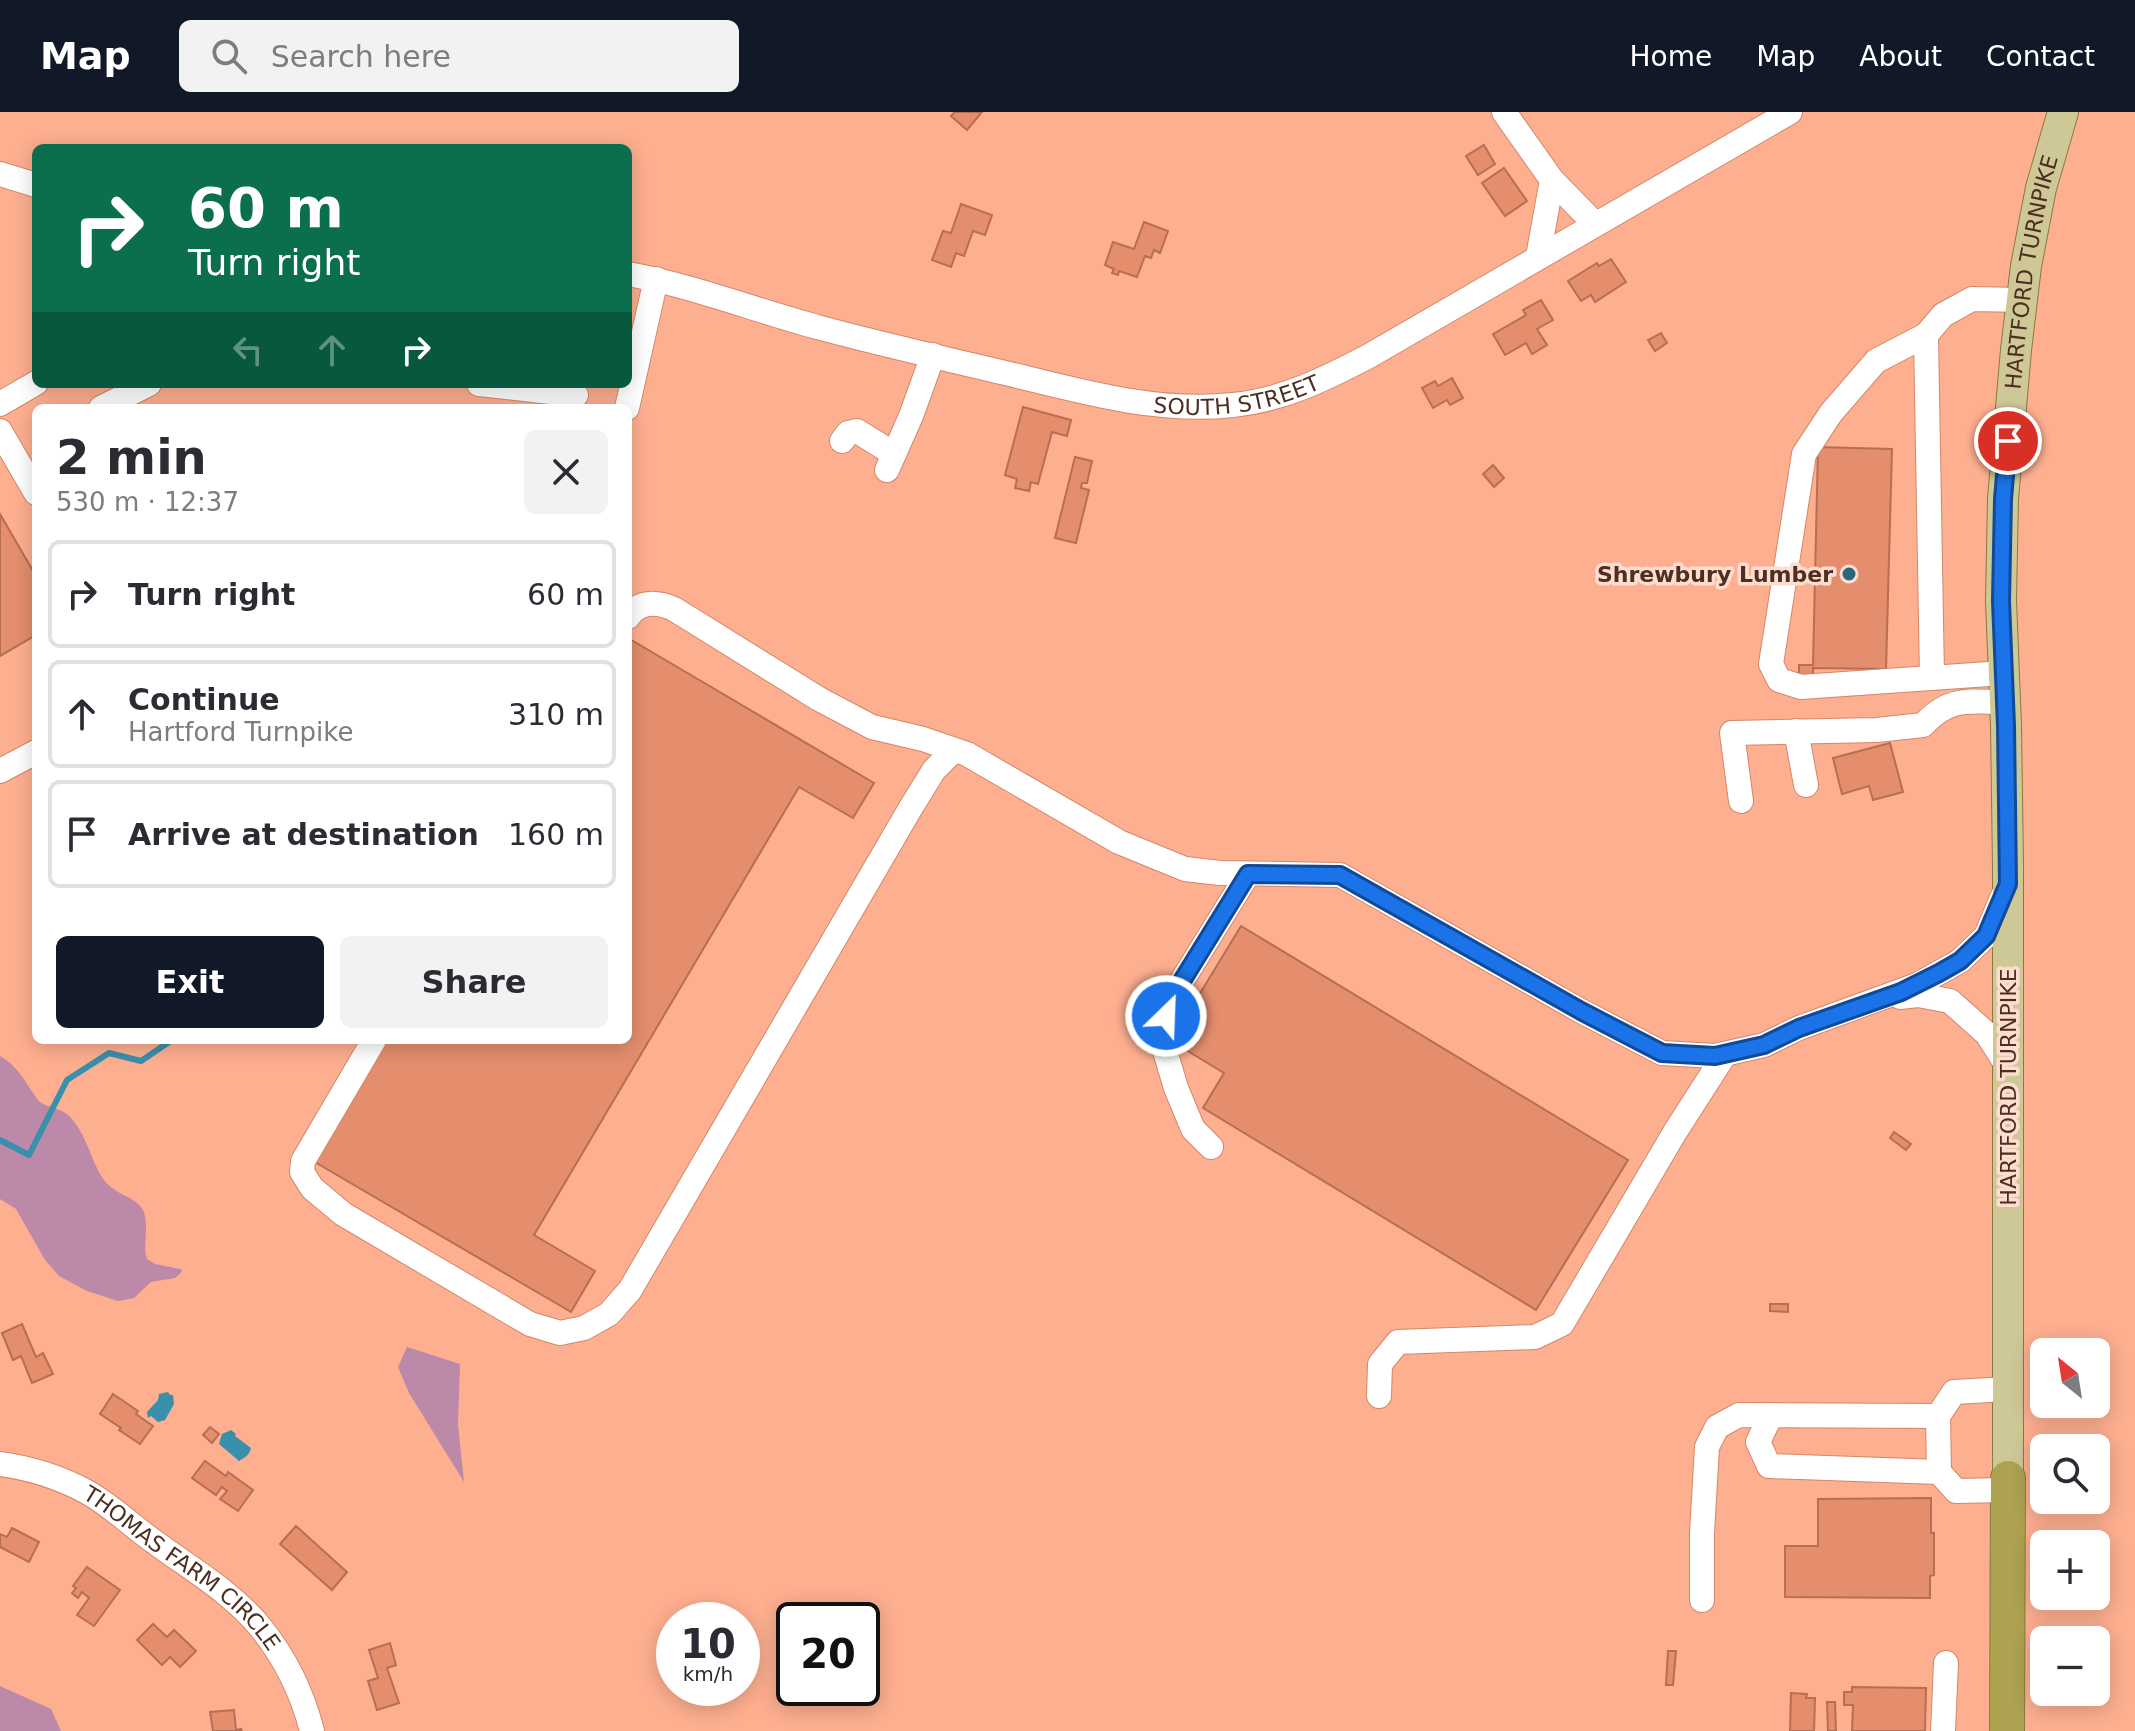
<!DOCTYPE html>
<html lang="en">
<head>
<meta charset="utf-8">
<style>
  body { margin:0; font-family:"DejaVu Sans",sans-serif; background:#f2f2f3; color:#2b2b33; height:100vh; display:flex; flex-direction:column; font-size:30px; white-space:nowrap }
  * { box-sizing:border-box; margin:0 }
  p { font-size:26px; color:#7c7c81 }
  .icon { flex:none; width:44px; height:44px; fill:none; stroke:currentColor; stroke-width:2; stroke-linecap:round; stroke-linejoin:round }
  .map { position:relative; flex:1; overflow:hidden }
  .panel { position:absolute; left:32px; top:292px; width:600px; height:640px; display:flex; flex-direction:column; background:#fff; border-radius:12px; box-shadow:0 4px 20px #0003 }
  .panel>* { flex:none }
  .top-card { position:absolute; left:32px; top:32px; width:600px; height:244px; border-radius:12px; box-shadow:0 4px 20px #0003; background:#0b6e4f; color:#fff; overflow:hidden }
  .needle { width:52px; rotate:330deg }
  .controls { position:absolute; left:2030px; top:1226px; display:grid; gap:16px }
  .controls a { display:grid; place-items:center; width:80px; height:80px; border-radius:12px; background:#fff; box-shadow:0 4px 20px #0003; font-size:40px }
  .speed { position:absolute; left:656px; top:1490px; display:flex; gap:16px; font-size:40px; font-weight:700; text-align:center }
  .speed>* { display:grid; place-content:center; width:104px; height:104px; border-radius:50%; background:#fff; box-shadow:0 4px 20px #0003; line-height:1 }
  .speed small { font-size:20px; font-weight:400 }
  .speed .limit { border:4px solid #111; border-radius:12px; background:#fff; color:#111 }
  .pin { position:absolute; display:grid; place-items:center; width:68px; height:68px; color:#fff; margin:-34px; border:4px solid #fff; border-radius:50%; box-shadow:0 2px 8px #0007 }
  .me { position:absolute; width:88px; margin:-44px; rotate:24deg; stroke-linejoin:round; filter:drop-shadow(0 0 6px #0008) }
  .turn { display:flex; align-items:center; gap:28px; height:168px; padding:0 24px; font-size:36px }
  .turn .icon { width:104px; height:104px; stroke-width:2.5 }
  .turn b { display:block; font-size:56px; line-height:68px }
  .lanes { display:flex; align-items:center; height:76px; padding:0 24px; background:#0003; justify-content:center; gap:40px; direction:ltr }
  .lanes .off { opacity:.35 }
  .round { display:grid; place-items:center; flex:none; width:84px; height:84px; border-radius:12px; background:#f2f2f3 }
  .head { display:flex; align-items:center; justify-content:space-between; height:136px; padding:0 24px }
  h1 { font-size:48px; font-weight:600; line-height:60px }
  .primary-button { display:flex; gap:16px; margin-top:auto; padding:16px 24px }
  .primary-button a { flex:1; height:92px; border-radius:12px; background:#111827; color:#fff; font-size:32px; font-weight:600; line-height:92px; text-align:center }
  .primary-button a+a { background:#f2f2f3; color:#2b2b33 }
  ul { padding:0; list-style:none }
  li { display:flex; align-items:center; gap:24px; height:108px; margin:0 16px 12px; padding:0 8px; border:4px solid #e1e1e2; border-radius:12px }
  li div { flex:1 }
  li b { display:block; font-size:30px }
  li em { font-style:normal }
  header { display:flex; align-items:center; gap:48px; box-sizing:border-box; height:112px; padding:0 40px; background:#111827; color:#fff }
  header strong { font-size:38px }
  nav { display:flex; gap:44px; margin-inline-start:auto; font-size:28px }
  .search { width:560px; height:72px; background:#f2f2f3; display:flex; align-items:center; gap:20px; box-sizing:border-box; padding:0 28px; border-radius:12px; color:#7c7c81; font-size:30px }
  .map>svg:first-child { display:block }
</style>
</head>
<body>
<header>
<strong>Map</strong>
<div class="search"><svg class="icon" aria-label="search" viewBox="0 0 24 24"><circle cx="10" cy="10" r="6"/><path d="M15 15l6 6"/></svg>Search here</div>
<nav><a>Home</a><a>Map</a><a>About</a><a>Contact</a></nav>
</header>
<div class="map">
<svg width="2135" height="1619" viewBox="0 0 2135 1619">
  <rect width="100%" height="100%" fill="#feaf90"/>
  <g fill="#bc89a8">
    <path d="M0 944C16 953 23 966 33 981 34 982 38 989 40 990 48 996 60 996 68 1003 87 1021 90 1048 104 1068 115 1083 135 1084 143 1098 150 1113 142 1132 147 1147L155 1152 180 1157 182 1158 180 1162 175 1166 151 1170 134 1186 118 1189 87 1179 59 1164 45 1148 16 1097 0 1087Z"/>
    <path d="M407 1235 460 1252 458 1312 464 1370 409 1281 398 1255Z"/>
    <path d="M0 1574 51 1597 61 1619H0Z"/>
  </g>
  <g fill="#3990ab">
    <path d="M168 1280 170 1283H173L174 1292 165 1308 158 1310 151 1304 148 1306 147 1300 158 1288 159 1282Z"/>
    <path d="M231 1318 236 1322 235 1324 251 1336C249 1344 245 1345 239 1349L219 1332 222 1322Z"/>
  </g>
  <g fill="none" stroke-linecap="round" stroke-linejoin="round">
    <path stroke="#3990ab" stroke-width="6" d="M0 1028 29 1043 67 968 109 941 141 949 172 928"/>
  </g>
  <g fill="#e48e6d" stroke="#b76e52" stroke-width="2">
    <path d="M955 0H982L967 18 951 4Z"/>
    <path d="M1484 33 1495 52 1478 63 1466 44Z"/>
    <path d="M1504 56 1527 89 1505 104 1482 71Z"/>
    <path d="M961 92 992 103 985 123 973 119 964 144 956 141 951 155 932 148 943 119 951 121Z"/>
    <path d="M1144 110 1168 119 1160 141 1154 138 1151 146 1145 144 1137 165 1119 159 1118 163 1112 161 1114 157 1105 153 1113 130 1134 137Z"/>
    <path d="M1611 147 1626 170 1595 190 1591 183 1581 189 1568 169 1597 151 1599 154Z"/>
    <path d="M1541 188 1553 208 1537 217 1547 233 1532 242 1526 231 1505 243 1493 222 1526 203 1523 198Z"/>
    <path d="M1661 221 1667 231 1655 239 1648 228Z"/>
    <path d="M1452 266 1463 286 1450 293 1447 288 1433 296 1422 276 1435 269 1438 274Z"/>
    <path d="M1023 295 1071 308 1067 324 1052 320 1038 372 1031 370 1029 379 1015 376 1017 367 1005 363Z"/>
    <path d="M1818 335 1892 337 1886 557 1813 556V567H1799V553H1813Z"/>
    <path d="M1075 345 1092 349 1087 371H1082L1081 376 1089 378 1076 431 1055 426Z"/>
    <path d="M1493 353 1504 366 1494 375 1483 362Z"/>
    <path d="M0 402 36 464V523L0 544Z"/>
    <path d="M628 526 874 671 853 706 799 675 534 1123 595 1159 571 1200 313 1049 385 928H628Z"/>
    <path d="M1890 631 1903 680 1873 688 1869 674 1842 682 1833 646Z"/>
    <path d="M1241 814 1628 1048 1536 1198 1203 996 1224 961 1171 929Z"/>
    <path d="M1894 1020 1911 1032 1906 1038 1890 1026Z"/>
    <path d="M1770 1192H1788V1200L1770 1199Z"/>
    <path d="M22 1212 36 1245 43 1241 53 1262 32 1271 21 1244 13 1248 2 1221Z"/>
    <path d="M113 1282 138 1299 136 1302 153 1314 140 1332 119 1318 121 1316 100 1302Z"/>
    <path d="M210 1315 219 1322 212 1331 203 1323Z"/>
    <path d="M205 1349 226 1364 228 1360 253 1378 238 1399 220 1387 227 1379 222 1375 216 1383 192 1366Z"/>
    <path d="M1931 1386V1421H1934V1463L1930 1464V1486L1785 1485V1434H1818V1387Z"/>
    <path d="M296 1414 347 1460 332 1478 280 1432Z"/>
    <path d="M12 1416 39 1430 29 1450 0 1435V1422L7 1425Z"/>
    <path d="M87 1455 120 1478 94 1514 77 1503 89 1486 82 1480 78 1486 72 1481 76 1476 73 1474Z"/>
    <path d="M153 1512 167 1525 174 1518 196 1539 180 1555 170 1545 162 1553 137 1528Z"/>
    <path d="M390 1531 396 1553 387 1556 399 1591 377 1598 368 1569 378 1566 369 1538Z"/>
    <path d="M1668 1539H1676L1673 1573H1666Z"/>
    <path d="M1852 1575 1926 1576 1925 1619H1852L1853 1593H1844V1580H1852Z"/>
    <path d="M1791 1581 1807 1582 1806 1586H1815L1814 1619H1790Z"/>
    <path d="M1827 1590H1835L1836 1619H1828Z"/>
    <path d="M234 1598 236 1618 241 1617 242 1619H213L210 1600Z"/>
  </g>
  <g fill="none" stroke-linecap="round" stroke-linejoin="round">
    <g stroke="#d3876a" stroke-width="26">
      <g id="minor">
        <path d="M1504 0 1552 68 1595 112"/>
        <path d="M0 62 36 73"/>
        <path d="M1538 145 1552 68"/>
        <path id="s1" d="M628 162C694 174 757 199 821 216 888 234 955 249 1022 265 1090 282 1163 301 1233 293 1283 288 1325 267 1369 244L1790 0"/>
        <path d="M1926 223 1932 566"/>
        <path d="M479 272 576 283"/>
        <path d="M0 292 36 271"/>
        <path d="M101 296 149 272"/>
        <path d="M627 296 656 167"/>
        <path d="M0 319 36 381"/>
        <path d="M842 329 848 321 857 319 894 342"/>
        <path d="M887 358 911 304 933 243"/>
        <path d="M628 505C639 488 658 490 674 497L819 587 872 615 923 627 967 642 1119 730 1185 757 1220 761 1340 763 1581 899 1662 941 1715 944 1764 933 1799 916 1917 873 1960 849 1986 824 2005 779"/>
        <path d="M2003 561 1801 575 1779 568 1771 552 1804 342 1831 301 1876 249 1926 223 1943 203 1972 187 2022 188"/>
        <path d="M1796 619 1806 673"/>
        <path d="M0 659 36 640"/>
        <path d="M1741 689 1732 621 1877 618 1923 613C1950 584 1968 590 2005 590"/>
        <path d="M1900 885 1918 883 1950 889 1987 922 2008 955"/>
        <path d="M374 928 303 1049 302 1060 312 1076 343 1102 530 1212 560 1221 584 1216 609 1202 630 1178 910 697 934 658 954 638"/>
        <path d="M1211 1035 1193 1017 1176 976 1160 922 1172 885 1248 762"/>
        <path d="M1379 1284 1380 1252 1398 1230 1535 1225 1562 1212 1675 1020 1725 942"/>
        <path d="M1771 1303 1758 1330 1769 1354 1939 1360 1956 1379 2007 1378"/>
        <path d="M1938 1304 1939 1360"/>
        <path id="s2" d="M0 1352C29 1356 61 1366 87 1380 112 1394 133 1415 156 1431 191 1457 233 1481 261 1516 286 1547 302 1580 312 1619"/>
        <path d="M1702 1488V1421L1707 1335 1717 1315 1739 1303 1938 1304 1954 1280 2008 1277"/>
        <path d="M1943 1619 1946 1551"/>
      </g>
    </g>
    <g stroke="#8b7940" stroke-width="32">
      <g id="major">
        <path id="s3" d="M2008 1366V755L2006 614 2001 489 2003 387 2016 238 2026 154 2041 76 2063 0"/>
      </g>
    </g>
    <g stroke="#8b7940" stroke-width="36">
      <path id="highway" d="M2007 1619 2008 1366"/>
    </g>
    <use href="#minor" stroke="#fff" stroke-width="24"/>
    <use href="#major" stroke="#cec796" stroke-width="30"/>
    <use href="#highway" stroke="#ada250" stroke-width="34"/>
  </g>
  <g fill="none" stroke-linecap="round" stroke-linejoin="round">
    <g stroke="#114b97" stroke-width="20">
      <path id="route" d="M1166 904 1172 885 1248 762 1340 763 1581 899 1662 941 1715 944 1764 933 1799 916 1901 880 1939 861 1960 849 1986 824 2008 772 2006 614 2001 489 2003 387 2008 329"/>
    </g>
    <use href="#route" stroke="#1a73e8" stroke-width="14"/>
  </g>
  <circle fill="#27687c" stroke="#feddd0" stroke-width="3" cx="1849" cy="462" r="8"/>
  <g text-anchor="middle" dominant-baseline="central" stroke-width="7" stroke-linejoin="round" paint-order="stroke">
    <g font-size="22" fill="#4d2e22" stroke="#feddd0">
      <text stroke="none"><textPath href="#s3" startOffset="1208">HARTFORD TURNPIKE</textPath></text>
      <text stroke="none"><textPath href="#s1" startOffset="626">SOUTH STREET</textPath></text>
      <text transform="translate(2008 975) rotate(-90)">HARTFORD TURNPIKE</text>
      <text stroke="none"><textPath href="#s2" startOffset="214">THOMAS FARM CIRCLE</textPath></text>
    </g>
    <g font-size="22" font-weight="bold" fill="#4d2e22" stroke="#feddd0" text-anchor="end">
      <text x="1833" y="462">Shrewbury Lumber</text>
    </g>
  </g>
</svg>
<div class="controls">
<a><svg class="needle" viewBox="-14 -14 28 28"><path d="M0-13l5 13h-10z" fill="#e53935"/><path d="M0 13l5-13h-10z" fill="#7c7c81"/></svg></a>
<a><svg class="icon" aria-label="search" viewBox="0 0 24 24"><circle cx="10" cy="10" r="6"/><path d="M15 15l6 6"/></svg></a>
<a>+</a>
<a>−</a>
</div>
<div class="speed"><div>10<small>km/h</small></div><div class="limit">20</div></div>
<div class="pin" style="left:2008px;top:329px;background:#d93025"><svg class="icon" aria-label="arrive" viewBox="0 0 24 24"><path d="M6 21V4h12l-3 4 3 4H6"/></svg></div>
<svg class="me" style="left:1166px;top:904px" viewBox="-20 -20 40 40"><circle r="17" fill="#1a73e8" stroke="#fff" stroke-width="3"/><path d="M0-11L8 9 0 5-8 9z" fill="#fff"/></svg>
<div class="top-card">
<div class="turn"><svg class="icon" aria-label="right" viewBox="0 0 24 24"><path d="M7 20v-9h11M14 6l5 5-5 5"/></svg><div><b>60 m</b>Turn right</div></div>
<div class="lanes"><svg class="icon off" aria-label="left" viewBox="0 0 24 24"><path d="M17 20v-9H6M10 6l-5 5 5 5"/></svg><svg class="icon off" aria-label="ahead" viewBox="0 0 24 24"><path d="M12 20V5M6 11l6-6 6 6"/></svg><svg class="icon" aria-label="right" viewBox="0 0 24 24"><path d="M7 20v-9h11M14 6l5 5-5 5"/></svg></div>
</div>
<section class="panel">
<div class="head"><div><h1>2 min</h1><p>530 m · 12:37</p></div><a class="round"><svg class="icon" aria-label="close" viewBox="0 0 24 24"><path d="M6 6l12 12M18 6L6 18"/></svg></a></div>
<ul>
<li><svg class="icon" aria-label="right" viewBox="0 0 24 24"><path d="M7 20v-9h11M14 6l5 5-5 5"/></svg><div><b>Turn right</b></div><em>60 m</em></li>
<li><svg class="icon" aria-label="ahead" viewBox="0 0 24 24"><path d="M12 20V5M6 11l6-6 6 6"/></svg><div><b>Continue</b><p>Hartford Turnpike</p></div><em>310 m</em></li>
<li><svg class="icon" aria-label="arrive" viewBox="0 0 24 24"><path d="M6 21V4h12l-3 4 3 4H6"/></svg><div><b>Arrive at destination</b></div><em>160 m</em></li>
</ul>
<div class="primary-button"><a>Exit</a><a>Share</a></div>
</section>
</div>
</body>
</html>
